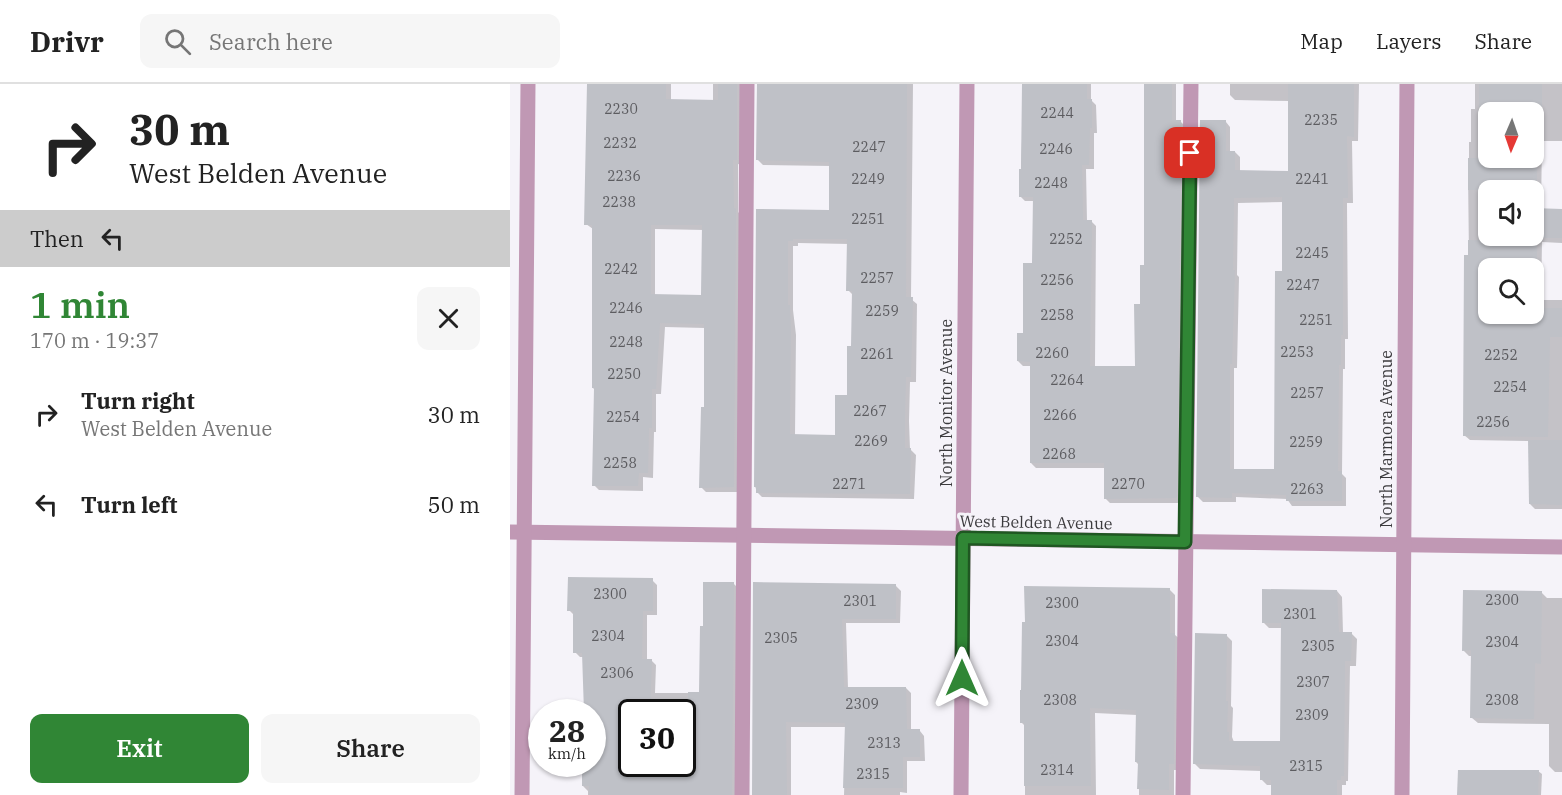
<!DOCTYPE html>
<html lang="en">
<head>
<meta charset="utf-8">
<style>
  body { margin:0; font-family:"IBM Plex Serif",serif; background:#f6f6f6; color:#222; height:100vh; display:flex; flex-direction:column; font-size:22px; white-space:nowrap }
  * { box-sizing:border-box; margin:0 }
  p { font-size:20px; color:#767676 }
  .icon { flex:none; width:33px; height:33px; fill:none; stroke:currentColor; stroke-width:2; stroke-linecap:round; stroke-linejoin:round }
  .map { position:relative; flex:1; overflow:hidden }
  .details { display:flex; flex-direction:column; background:#fff; width:510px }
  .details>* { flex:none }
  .hud { background:#fff; color:#222; overflow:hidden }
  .needle { width:39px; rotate:182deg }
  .controls { position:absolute; left:968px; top:18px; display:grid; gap:12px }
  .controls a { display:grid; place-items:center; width:66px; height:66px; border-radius:12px; background:#fff; box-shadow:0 2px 4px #0004; font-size:30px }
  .speed { position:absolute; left:18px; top:615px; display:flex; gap:12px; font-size:30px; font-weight:700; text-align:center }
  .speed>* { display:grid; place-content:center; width:78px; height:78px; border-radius:50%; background:#fff; box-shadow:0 2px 4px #0004; line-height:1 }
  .speed small { font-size:15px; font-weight:400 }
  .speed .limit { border:3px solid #111; border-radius:9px; background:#fff; color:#111 }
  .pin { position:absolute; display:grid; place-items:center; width:51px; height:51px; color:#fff; margin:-26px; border-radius:12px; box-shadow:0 3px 9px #0006 }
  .me { position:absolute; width:66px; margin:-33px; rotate:0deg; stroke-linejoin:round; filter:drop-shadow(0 0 4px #0008) }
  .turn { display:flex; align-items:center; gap:21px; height:126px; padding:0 30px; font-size:27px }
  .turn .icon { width:78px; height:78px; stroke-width:2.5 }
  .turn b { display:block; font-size:42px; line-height:51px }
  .then { display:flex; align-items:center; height:57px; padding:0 30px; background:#0003; gap:12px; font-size:22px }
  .round { display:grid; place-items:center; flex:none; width:63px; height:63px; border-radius:12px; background:#f6f6f6 }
  .head { display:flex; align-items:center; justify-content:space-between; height:102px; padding:0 30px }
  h1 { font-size:36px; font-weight:600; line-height:45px; color:#308635 }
  .primary-button { display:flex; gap:12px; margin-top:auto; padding:12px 30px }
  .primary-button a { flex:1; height:69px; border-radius:12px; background:#308635; color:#fff; font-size:24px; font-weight:600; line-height:69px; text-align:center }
  .primary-button a+a { background:#f6f6f6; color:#222 }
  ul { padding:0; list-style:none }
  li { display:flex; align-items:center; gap:18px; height:90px; padding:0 30px }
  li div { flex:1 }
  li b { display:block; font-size:22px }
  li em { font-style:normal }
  header { display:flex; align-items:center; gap:36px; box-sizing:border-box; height:84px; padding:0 30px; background:#fff; border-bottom:2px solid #e0e0e0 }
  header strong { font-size:28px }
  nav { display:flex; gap:33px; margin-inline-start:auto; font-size:21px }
  .search { width:420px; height:54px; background:#f6f6f6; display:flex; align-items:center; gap:15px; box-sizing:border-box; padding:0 21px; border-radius:12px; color:#767676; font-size:22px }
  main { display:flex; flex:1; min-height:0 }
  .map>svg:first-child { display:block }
</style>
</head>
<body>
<header>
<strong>Drivr</strong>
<div class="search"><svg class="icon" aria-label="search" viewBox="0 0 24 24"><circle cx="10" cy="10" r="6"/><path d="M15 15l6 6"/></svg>Search here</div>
<nav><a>Map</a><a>Layers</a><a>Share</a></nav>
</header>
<main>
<section class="details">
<div class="hud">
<div class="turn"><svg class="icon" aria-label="right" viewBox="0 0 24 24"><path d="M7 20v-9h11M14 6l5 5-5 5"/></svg><div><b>30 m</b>West Belden Avenue</div></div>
<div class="then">Then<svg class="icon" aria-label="left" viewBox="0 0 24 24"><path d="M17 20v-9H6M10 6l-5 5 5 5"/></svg></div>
</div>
<div class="head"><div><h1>1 min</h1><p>170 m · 19:37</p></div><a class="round"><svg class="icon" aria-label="close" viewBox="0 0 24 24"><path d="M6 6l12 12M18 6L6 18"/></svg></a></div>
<ul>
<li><svg class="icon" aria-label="right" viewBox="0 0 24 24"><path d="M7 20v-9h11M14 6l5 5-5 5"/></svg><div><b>Turn right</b><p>West Belden Avenue</p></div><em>30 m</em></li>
<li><svg class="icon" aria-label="left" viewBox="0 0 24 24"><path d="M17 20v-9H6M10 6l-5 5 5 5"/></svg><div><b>Turn left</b></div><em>50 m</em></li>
</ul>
<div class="primary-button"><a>Exit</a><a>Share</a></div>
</section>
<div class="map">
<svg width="1052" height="711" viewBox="0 0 1052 711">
  <rect width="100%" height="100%" fill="#f5f3f9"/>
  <g fill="#0003" fill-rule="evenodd">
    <path d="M78 0H161V17L203 18V0H235L231 81 228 80V128L231 131 229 408H196L191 403 195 325V244L155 243 151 310H146V348H144L143 394 133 393V407L89 406 84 401 85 306 83 304V145L76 140ZM145 145 194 146 193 212H145Z"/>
    <path d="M248 0H403L401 215 407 220 406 298H400L399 337 400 365 406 371 404 415 252 413 247 408 245 402 247 126 320 128 321 82 253 81 248 76ZM288 159 339 160 338 206 344 212 343 264 338 313 326 352H285L286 251 283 226V162H288Z"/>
    <path d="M514 0H581V16L586 21 587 49H584V85H576L577 137H581L586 142 585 283 626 284 635 183 634 0H666V37H670L675 42 670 419H600L595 414V384H526L521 379 522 282H513L508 277 515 251 524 181V117H515L510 112Z"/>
    <path d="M720 0H849L848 57H842L843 119H837L838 255H835V285H833L832 390 836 394V422H782L777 415 726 413V418H693L688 413 716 38 720 43V68H725L730 73V88H780V17L725 16 720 11ZM774 118V189L765 387H724V284H727L729 193 727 191 728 119Z"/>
    <path d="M965 0H1052V57H1032L1031 126H1052V159L1032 158 1031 216H1052V425H1025L1020 420V357L960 356 954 351 959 173 958 90H959V58H961V25H965ZM978 28H1023V74H978ZM978 106H1023V152H978ZM978 184H1023V230H978Z"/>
    <path d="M142 496 147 501V531H137V576H141L146 581 145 609H190L194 543 223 499 228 504 227 711H78V707L73 702V680H82V628H75L74 573H70L65 568 64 531 59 526ZM122 628H172V680H122Z"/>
    <path d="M245 500 386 502 391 507 390 539H336L338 604H396L401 609V647H410L414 652 415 677H397V709L390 708V711H334L336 643H281V711H243Z"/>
    <path d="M659 505 665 511V551L671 556 669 686H664V711H629V681L626 678 627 631 585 629 586 711H515V642L511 638Z"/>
    <path d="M827 507 832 513 833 549H841L847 555 846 582H840L838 697H836V701H832V711H763V701H757L751 695V687L690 685 685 680 716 551 722 557 721 622 723 624 722 653 724 658 772 659V544H759L754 539Z"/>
    <path d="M1031 508 1037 514H1052V688H1045L1039 682V640L968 639 962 634V572H959L953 566Z"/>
    <path d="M1028 687 1032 690 1031 711H949Z"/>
  </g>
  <g fill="#bfc1c7" fill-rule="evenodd">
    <path d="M77 0H156V15L208 16V0H227V76H223L224 124 226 125 224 403 189 404 191 323H194V240L150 239 146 305H142V344H139L138 389H129L128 402H82L84 304H82V141H74ZM141 141H192L191 211 141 210Z"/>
    <path d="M247 0H397L396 213H403L401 293H396L395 331V364H401L400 410 246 409V403H244L246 125 319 126V78L246 76ZM283 155H337L336 207H342L341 262H337V311H325V351L280 350 281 245 280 221H278V157H283Z"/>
    <path d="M512 0H577V15H582V44H580L579 81H572L573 136H582L580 282H625L624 220H630V181H634V0H662V36H671L667 413 665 414 594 415V379H520V278L507 277V249H513V179H522L523 113H509V85H511Z"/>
    <path d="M778 0H844V53L837 52 838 114H833V251H831V281H829L828 387H832V417H776V411L722 409V414L686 413 690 36H716V67H725V86L778 87ZM772 113V187H765L764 385H720V280H722L725 186H723L724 114Z"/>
    <rect x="969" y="0" width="63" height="28"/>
    <rect x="958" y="74" width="69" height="32"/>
    <path d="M1023 124 1052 125V154H1023Z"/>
    <path d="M958 156 1027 157V184H978V230H1023V224H1052V253H1040L1038 353 953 352 954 171H958Z"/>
    <path d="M1018 356H1052V421L1019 420Z"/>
    <path d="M58 493 143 494V527H133L132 575H142L140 628H122V680H182V636H178V608H189L190 542H193V498H224L222 711H79V702H72V680H82V628H74L72 569H63V527H57Z"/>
    <path d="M243 498 386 500V535H332L334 603H396L397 645H410V673H393V704H333L335 639 276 638 277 711H242Z"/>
    <path d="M514 502 660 504V549H665L664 680H659V706L627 705 628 678H625L626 626 580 624 581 702H514V639H510V606H511L512 538H515Z"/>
    <path d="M752 505 827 506 829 548H842L841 577H835L834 692H831V696H827V711H761V696H750V682L683 680 685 549 717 550 716 617H718L717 648H719V657H770L771 539H752Z"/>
    <path d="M953 506 1032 507 1031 580 1025 579 1024 635 960 634 961 566 952 567Z"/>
    <path d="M948 686H1029L1028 711H947Z"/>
  </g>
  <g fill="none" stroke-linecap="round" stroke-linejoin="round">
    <g stroke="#c098b4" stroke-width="15">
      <path d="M0 448 1052 463"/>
      <path d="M12 711 18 0"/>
      <path d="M232 711 237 0"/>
      <path d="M451 711 457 0"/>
      <path d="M673 711 681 0"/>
      <path d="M892 711 897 0"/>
    </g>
  </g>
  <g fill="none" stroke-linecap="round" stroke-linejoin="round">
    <g stroke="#1f5722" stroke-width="15">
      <path id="route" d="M452 594 453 454 675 458 680 69"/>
    </g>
    <use href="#route" stroke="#308635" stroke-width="10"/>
  </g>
  <g text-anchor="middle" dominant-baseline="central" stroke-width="6" stroke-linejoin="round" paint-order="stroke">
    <g font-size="14" fill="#5c5c60">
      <text x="111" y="25">2230</text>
      <text x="547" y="29">2244</text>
      <text x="811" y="36">2235</text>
      <text x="110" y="59">2232</text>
      <text x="359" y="63">2247</text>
      <text x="546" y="65">2246</text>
      <text x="114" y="92">2236</text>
      <text x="358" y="95">2249</text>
      <text x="802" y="95">2241</text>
      <text x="541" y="99">2248</text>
      <text x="109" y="118">2238</text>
      <text x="358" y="135">2251</text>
      <text x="556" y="155">2252</text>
      <text x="802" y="169">2245</text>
      <text x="111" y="185">2242</text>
      <text x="367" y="194">2257</text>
      <text x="547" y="196">2256</text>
      <text x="793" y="201">2247</text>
      <text x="116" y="224">2246</text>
      <text x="372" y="227">2259</text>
      <text x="547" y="231">2258</text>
      <text x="806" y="236">2251</text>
      <text x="116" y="258">2248</text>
      <text x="787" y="268">2253</text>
      <text x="542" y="269">2260</text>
      <text x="367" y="270">2261</text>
      <text x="991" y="271">2252</text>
      <text x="114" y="290">2250</text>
      <text x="557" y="296">2264</text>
      <text x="1000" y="303">2254</text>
      <text x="797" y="309">2257</text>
      <text x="360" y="327">2267</text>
      <text x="550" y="331">2266</text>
      <text x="113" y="333">2254</text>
      <text x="983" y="338">2256</text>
      <text x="361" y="357">2269</text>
      <text x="796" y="358">2259</text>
      <text x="549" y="370">2268</text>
      <text x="110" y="379">2258</text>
      <text x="339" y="400">2271</text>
      <text x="618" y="400">2270</text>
      <text x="797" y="405">2263</text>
      <text x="100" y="510">2300</text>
      <text x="992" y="516">2300</text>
      <text x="350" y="517">2301</text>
      <text x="552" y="519">2300</text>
      <text x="790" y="530">2301</text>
      <text x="98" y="552">2304</text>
      <text x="271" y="554">2305</text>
      <text x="552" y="557">2304</text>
      <text x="992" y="558">2304</text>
      <text x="808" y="562">2305</text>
      <text x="107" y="589">2306</text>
      <text x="803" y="598">2307</text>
      <text x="550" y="616">2308</text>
      <text x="992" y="616">2308</text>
      <text x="352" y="620">2309</text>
      <text x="802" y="631">2309</text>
      <text x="374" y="659">2313</text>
      <text x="796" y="682">2315</text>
      <text x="547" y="686">2314</text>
      <text x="363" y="690">2315</text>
    </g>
    <g font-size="16" fill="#3b3a3d" stroke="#f5f3f9">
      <text transform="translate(436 319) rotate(-90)">North Monitor Avenue</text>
      <text transform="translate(876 355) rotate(-90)">North Marmora Avenue</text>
      <text transform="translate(526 438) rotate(1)">West Belden Avenue</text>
    </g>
  </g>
</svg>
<div class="controls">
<a><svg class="needle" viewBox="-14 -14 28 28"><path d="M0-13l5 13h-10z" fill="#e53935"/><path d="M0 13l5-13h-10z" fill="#767676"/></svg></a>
<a><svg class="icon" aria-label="sound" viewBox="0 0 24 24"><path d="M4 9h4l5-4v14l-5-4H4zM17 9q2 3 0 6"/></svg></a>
<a><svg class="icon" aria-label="search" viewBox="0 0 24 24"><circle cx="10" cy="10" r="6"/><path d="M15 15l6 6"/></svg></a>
</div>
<div class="speed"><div>28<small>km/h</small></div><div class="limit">30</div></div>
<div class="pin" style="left:680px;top:69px;background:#d93025"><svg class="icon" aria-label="arrive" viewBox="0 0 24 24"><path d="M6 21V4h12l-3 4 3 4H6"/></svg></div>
<svg class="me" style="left:452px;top:594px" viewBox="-20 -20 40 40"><path d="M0-17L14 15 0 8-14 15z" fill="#308635" stroke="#fff" stroke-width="4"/></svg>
</div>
</main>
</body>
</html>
